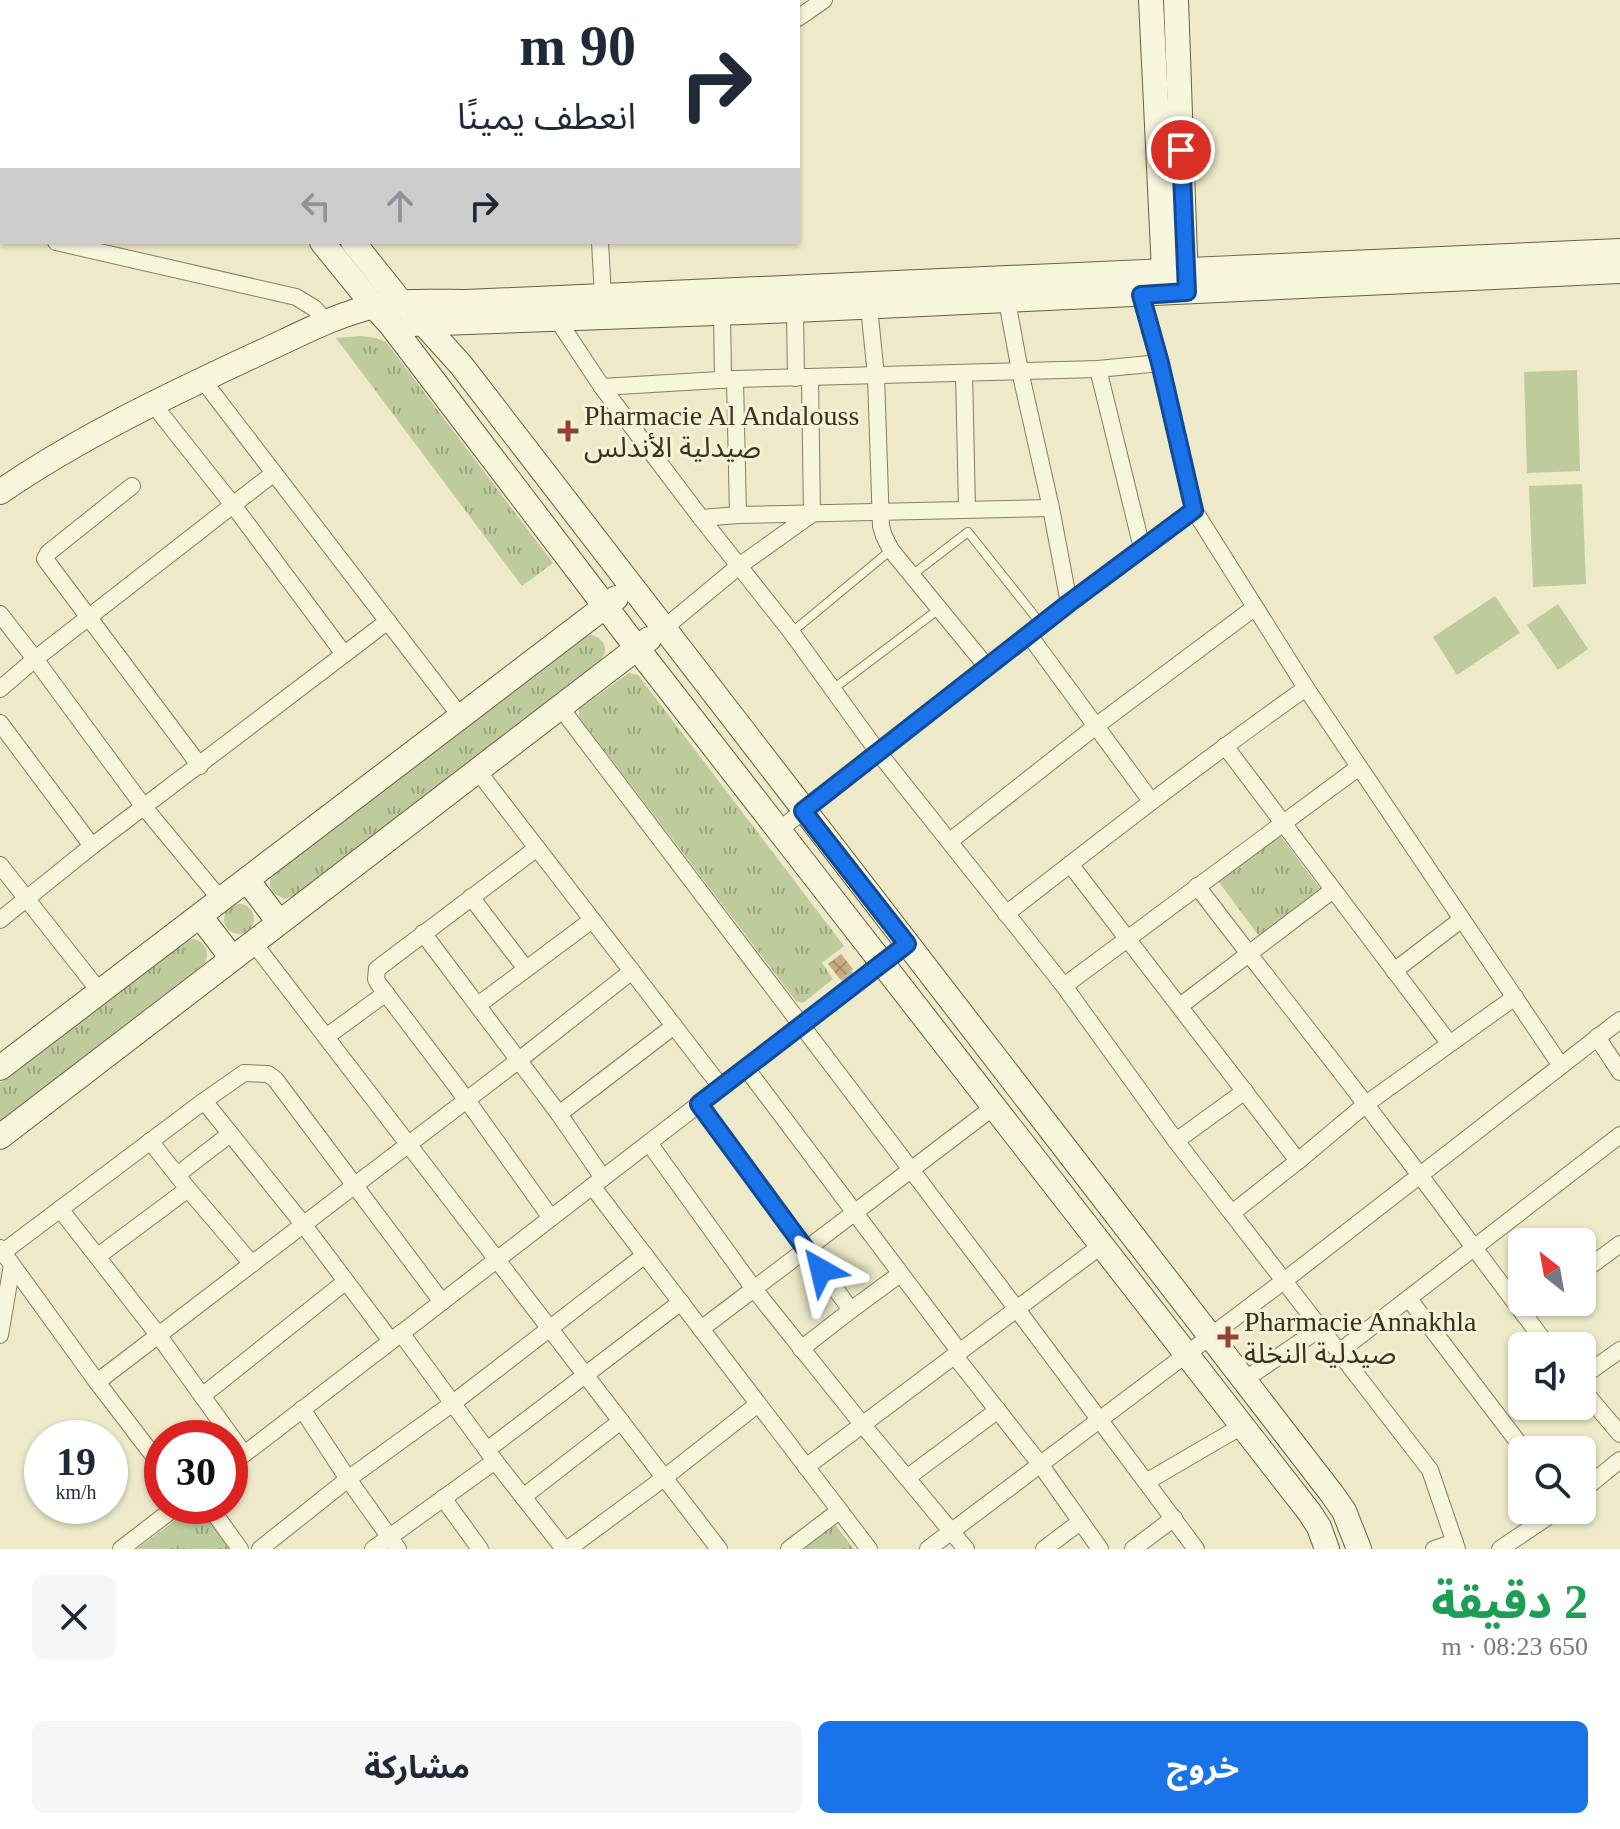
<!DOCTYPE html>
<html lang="ar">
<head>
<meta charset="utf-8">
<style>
  body { margin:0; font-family:"Times New Roman","Noto Sans Arabic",serif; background:#f6f6f7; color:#1f2937; direction:rtl; height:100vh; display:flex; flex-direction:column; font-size:30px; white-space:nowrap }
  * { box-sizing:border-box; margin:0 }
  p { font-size:26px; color:#747a83 }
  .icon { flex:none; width:44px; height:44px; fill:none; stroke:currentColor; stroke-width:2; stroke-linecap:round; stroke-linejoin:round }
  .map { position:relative; height:1549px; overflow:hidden; direction:ltr }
  .panel { display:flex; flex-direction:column; background:#fff; flex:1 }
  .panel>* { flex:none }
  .hud { position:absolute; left:0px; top:0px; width:800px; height:244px; box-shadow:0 2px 6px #0004; direction:rtl; background:#fff; color:#1f2937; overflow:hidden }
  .needle { width:52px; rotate:329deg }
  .controls { position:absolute; left:1508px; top:1228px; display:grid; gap:16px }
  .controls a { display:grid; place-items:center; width:88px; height:88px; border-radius:12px; background:#fff; box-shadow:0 2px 6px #0004; font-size:40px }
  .speed { position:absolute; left:24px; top:1420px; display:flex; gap:16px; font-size:40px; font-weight:700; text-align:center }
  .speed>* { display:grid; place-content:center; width:104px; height:104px; border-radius:50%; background:#fff; box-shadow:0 2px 6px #0004; line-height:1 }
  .speed small { font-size:20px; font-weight:400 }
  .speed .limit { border:12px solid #d22; background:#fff; color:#111 }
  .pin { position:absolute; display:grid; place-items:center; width:68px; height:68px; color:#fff; margin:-34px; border:4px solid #fff; border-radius:50%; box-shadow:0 2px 8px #0007 }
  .me { position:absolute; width:88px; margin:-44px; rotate:323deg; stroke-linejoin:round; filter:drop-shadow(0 0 6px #0008) }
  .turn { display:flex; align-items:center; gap:28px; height:168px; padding:0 32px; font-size:36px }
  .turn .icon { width:104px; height:104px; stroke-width:2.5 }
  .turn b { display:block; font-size:56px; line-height:68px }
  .lanes { display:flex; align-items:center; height:76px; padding:0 32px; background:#0003; justify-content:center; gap:40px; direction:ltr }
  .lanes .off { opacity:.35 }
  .round { display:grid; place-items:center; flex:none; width:84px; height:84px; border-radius:12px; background:#f6f6f7 }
  .headline { display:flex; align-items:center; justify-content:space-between; height:136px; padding:0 32px }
  h1 { font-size:48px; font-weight:700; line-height:60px; color:#1e9e55 }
  .cta { display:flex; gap:16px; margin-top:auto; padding:16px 32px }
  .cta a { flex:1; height:92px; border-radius:12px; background:#1a73e8; color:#fff; font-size:32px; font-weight:700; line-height:92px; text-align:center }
  .cta a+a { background:#f6f6f7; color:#1f2937 }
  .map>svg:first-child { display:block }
</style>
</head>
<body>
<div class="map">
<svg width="1620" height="1549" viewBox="0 0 1620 1549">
  <defs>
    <pattern id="grass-tufts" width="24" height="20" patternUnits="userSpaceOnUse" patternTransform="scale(2)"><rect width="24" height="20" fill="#bdcb9d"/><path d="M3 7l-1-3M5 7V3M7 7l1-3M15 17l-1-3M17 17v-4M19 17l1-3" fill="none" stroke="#9ba580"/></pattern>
    <pattern id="building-cross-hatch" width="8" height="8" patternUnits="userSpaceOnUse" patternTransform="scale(2)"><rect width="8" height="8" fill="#c9ac81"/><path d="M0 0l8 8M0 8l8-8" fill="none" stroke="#a48d69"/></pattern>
  </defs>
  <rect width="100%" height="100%" fill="#ede9c9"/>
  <g fill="url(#grass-tufts)">
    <path d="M0 0H114L116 2H2V164L0 163Z"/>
    <path d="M361 336 376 338 386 342 553 563 522 586 336 338Z"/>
    <path d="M591 635C605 638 610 651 599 662L293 896 285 899 273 893C268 885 269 878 276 872L586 636Z"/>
    <path d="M629 673 638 675 844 946 822 963 833 979 803 1003 796 1001 579 717V709Z"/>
    <path d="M1280 835 1321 890 1259 936 1218 881Z"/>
    <circle cx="239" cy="919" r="15"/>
    <path d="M193 939C205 941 210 952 205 963L0 1121V1083L184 942Z"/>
    <path d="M194 1506H198L230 1549H137Z"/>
    <path d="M833 1522 854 1549H798Z"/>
  </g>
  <g fill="#bdcb9d">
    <path d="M1577 370 1580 471 1527 473 1524 372Z"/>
    <path d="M1582 484 1586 584 1533 587 1529 486Z"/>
    <path d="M1495 596 1520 633 1457 675 1433 637Z"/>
    <path d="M1558 604 1588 649 1558 670 1527 625Z"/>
  </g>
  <path fill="#0003" d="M833 970H851L854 975 844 983Z"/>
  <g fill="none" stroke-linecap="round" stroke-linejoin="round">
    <path stroke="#70908e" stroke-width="5" d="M0 192 2 193"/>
  </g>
  <path fill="url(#building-cross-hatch)" d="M841 954 853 969 840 979 828 964Z"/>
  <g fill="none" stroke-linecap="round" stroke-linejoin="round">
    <g stroke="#897d5f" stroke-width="10">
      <g id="lane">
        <path d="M912 575 968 532 1041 624"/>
        <path d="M792 632 891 550"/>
        <path d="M833 689 939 609"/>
      </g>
    </g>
    <g stroke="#897d5f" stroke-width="18">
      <g id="street">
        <path d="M798 18 824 0"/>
        <path d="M0 230H2"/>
        <path d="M56 242 296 297 314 308 327 322"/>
        <path d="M600 242 603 296"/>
        <path d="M1007 301 1020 371 1051 508 1069 603"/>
        <path d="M869 307 876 376 881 526 884 536 891 550 987 667"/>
        <path d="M795 310 796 378"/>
        <path d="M722 312 723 380"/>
        <path d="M557 319 602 387 701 518 792 633 878 752 1064 986 1176 1141 1430 1470 1457 1549"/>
        <path d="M1098 369 1142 548"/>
        <path d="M964 373 967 509"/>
        <path d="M202 379 461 717"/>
        <path d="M735 379 738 515"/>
        <path d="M602 387 735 379 1098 369 1160 363"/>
        <path d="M153 404 233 505 344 654"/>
        <path d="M132 486 48 553 45 559 200 766"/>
        <path d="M1194 510 1306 688 1561 1066"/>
        <path d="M701 518 738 515 1051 508"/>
        <path d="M0 614 35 659 0 689"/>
        <path d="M663 629 739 566 812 514 810 378"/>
        <path d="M1029 635 1151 801"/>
        <path d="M560 707 1016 1308 1196 1549"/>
        <path d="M0 723 92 846"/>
        <path d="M1225 746 1449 1043"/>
        <path d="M477 770 721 1087"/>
        <path d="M779 830 1069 603 1194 510 1160 363 1141 295"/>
        <path d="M950 841 1096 726 1254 608"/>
        <path d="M537 848 377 969 376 979 378 983 466 1099 551 1218"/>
        <path d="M1070 864 1298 1161"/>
        <path d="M0 865 100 992"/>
        <path d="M1197 886C1258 967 1322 1046 1383 1127 1439 1199 1492 1273 1548 1346"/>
        <path d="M471 897 526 969"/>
        <path d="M221 900 144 807 35 659 274 473"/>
        <path d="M1006 914C1105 837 1204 760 1306 688"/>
        <path d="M0 920 92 846 388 621"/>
        <path d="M423 933 559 1114 603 1178"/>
        <path d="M253 942 719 1549"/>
        <path d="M1394 971 1462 919"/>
        <path d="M1064 986 1359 767"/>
        <path d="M478 1005 592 920"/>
        <path d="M1180 1006 1333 890"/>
        <path d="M326 1037 386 993"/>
        <path d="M1597 1037 1620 1072"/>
        <path d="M746 1068 959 1351"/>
        <path d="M204 1101 303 1224 391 1341"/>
        <path d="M699 1104 851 1310 801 1349"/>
        <path d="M559 1114 674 1026"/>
        <path d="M150 1141 188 1189 252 1264"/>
        <path d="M1176 1141 1245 1091"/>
        <path d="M649 1143 754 1289 862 1424 966 1549"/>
        <path d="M177 1175 230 1134"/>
        <path d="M592 1186 869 1549"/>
        <path d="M60 1209 159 1336 244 1454"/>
        <path d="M1232 1213 1298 1161 1366 1104 1515 997"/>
        <path d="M0 1248 97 1382 162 1467"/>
        <path d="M3 1252 204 1101 244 1073 268 1074 275 1079 442 1302"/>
        <path d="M98 1256 188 1189"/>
        <path d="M1582 1272 1620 1244"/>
        <path d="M1409 1299 1524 1450"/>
        <path d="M851 1310 900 1274"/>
        <path d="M1524 1315 1541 1302"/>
        <path d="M701 1329 995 1106"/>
        <path d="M401 1333 495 1461 564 1549"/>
        <path d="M0 1335 12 1265"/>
        <path d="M1339 1352 1620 1135"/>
        <path d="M954 1355 1040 1464 1100 1549"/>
        <path d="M1582 1377 1620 1350"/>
        <path d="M1244 1380 1321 1328"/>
        <path d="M97 1382 519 1060 632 971"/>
        <path d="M1582 1389 1620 1434"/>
        <path d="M202 1396 345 1282"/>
        <path d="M302 1409 348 1479 398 1549"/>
        <path d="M487 1450 681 1302"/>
        <path d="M230 1465 907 944"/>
        <path d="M806 1467 1102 1245"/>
        <path d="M908 1477 998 1410"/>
        <path d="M1146 1482 1242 1426"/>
        <path d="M1582 1491 1620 1460"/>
        <path d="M523 1497 621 1421"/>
        <path d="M443 1498 480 1549"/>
        <path d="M209 1506 240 1549"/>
        <path d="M121 1549 177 1506"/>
        <path d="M260 1549 348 1479 453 1403 645 1255"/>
        <path d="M373 1549 495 1461"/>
        <path d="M568 1549 664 1478 758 1404"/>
        <path d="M789 1549 839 1511"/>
        <path d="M928 1549 1285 1280 1620 1020"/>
        <path d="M1044 1549 1080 1522"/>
        <path d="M1133 1549 1174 1518"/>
        <path d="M1434 1549 1455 1542"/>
        <path d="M1500 1549 1558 1510"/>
      </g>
    </g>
    <g stroke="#6b5e42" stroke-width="26">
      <g id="secondary">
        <path d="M130 0 132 2"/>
        <path d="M161 0 163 2"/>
        <path d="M1151 0 1164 271"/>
        <path d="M1176 0 1186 285"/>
        <path d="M322 242 374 306 391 325 637 648 1310 1513 1319 1527 1327 1549"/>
        <path d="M353 242 401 302 424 324 461 365 1332 1494 1344 1511 1359 1549"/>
        <path d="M413 324 795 310 1620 271"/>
        <path d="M0 492C80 437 169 395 257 354 295 337 334 315 375 306 405 300 436 302 466 302L1620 251"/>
        <path d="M247 880 279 922"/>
        <path d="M200 916 232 958"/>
        <path d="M0 1068 616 598"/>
        <path d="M0 1137 649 639"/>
      </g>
    </g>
    <use href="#lane" stroke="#f8f5dd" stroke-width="8"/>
    <use href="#street" stroke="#f8f5dd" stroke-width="16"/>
    <use href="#secondary" stroke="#f8f5dd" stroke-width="24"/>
  </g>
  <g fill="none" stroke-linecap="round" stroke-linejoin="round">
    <g stroke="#114b97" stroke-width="20">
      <path id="route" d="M821 1270 699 1104 907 944 803 811 1069 603 1194 510 1160 363 1141 295 1187 292 1181 150"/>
    </g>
    <use href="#route" stroke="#1a73e8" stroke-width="14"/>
  </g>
  <g fill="#954331" stroke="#f5f2d9" stroke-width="3">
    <path d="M564 419h8v8h8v8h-8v8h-8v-8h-8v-8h8z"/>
    <path d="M1224 1325h8v8h8v8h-8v8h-8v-8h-8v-8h8z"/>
  </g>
  <g text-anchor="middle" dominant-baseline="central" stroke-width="6" stroke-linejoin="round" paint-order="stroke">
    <g font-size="28" fill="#3a3221" stroke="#f5f2d9" text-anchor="start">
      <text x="584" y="415">Pharmacie Al Andalouss<tspan x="584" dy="32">صيدلية الأندلس</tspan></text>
      <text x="1244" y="1321">Pharmacie Annakhla<tspan x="1244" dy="32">صيدلية النخلة</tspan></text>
    </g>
  </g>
</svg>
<div class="controls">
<a><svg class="needle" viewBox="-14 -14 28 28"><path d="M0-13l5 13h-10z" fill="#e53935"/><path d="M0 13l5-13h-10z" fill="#747a83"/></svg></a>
<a><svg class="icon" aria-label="sound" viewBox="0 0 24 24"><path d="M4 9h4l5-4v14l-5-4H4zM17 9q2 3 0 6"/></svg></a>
<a><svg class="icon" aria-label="search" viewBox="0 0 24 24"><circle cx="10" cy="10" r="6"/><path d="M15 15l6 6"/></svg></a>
</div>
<div class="speed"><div>19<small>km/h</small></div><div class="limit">30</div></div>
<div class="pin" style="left:1181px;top:150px;background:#d93025"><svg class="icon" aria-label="arrive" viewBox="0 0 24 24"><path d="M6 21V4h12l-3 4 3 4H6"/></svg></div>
<svg class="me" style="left:821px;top:1270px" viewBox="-20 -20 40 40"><path d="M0-17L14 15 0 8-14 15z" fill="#1a73e8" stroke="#fff" stroke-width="4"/></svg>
<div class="hud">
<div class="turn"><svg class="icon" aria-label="right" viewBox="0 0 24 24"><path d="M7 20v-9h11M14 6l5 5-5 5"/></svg><div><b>90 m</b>انعطف يمينًا</div></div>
<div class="lanes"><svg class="icon off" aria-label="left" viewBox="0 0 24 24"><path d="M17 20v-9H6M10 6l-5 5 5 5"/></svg><svg class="icon off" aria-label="ahead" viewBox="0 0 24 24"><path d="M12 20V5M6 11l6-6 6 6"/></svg><svg class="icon" aria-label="right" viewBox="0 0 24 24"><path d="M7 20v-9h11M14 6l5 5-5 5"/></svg></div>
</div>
</div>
<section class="panel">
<div class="headline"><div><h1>2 دقيقة</h1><p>650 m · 08:23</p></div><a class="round"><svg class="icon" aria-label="close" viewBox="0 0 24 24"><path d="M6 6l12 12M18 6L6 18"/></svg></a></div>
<div class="cta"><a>خروج</a><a>مشاركة</a></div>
</section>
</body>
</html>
